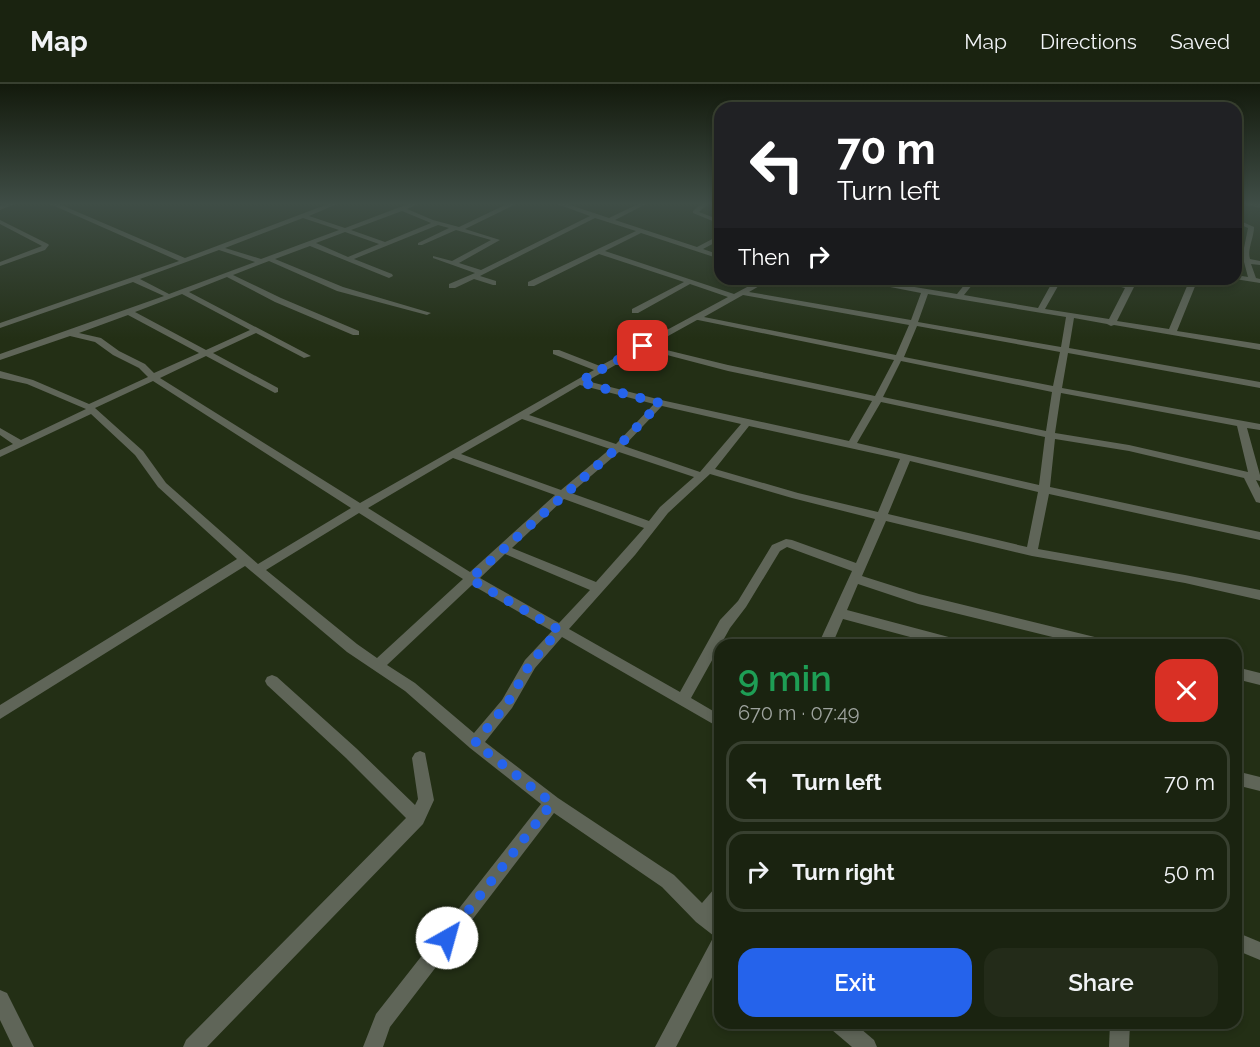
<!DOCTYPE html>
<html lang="en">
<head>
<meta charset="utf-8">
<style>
  body { margin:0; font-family:Raleway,sans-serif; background:#232b19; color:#f1f3f6; height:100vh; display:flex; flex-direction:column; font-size:22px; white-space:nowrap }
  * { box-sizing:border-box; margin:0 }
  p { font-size:20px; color:#9fa49f }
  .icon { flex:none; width:33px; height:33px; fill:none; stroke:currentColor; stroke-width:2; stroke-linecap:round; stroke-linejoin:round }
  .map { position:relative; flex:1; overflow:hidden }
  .panel { position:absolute; left:714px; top:555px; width:528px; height:390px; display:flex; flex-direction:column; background:#1a2310; border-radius:18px; box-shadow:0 3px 9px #0003,0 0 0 2px #384030 }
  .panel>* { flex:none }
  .banner { position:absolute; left:714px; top:18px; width:528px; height:183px; border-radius:18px; box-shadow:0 3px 9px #0003,0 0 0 2px #384030; background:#202124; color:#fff; overflow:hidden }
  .pin { position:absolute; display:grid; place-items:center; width:51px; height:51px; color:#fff; margin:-26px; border-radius:12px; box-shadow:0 3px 9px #0006 }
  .me { position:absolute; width:66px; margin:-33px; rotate:38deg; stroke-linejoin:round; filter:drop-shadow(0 0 4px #0008) }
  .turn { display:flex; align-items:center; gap:21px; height:126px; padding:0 24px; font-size:27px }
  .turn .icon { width:78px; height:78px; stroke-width:2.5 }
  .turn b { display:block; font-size:42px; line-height:51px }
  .then { display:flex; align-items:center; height:57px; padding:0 24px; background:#0003; gap:12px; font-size:22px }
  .round { display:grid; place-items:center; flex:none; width:63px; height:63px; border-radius:18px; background:#232b19 }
  .head { display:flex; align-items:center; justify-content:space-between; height:102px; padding:0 24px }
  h1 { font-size:36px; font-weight:600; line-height:45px; color:#1e9e55 }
  .action { display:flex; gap:12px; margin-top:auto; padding:12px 24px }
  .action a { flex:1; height:69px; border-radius:18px; background:#2563eb; color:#fff; font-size:24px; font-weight:600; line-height:69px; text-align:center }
  .action a+a { background:#232b19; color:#f1f3f6 }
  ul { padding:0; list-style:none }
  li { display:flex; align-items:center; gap:18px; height:81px; margin:0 12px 9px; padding:0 12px; border:3px solid #384030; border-radius:18px }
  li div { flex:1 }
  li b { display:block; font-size:22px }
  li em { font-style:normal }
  header { display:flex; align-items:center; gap:36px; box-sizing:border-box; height:84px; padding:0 30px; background:#1a2310; border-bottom:2px solid #384030 }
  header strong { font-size:28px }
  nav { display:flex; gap:33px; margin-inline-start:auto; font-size:21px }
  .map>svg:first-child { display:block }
</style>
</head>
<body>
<header>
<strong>Map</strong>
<nav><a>Map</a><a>Directions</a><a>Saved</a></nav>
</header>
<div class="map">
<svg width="1260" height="963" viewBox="0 0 1260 963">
  <rect width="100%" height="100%" fill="#232f15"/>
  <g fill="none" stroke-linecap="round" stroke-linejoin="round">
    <g fill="#5f6558" fill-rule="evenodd">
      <path d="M5 120H15L0 126V122Z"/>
      <path d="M50 120H59L185 174 328 120H337L309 132 345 144 408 120H418L407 125 433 136 459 143 507 120H516L465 145 500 156 459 179 481 186 590 132 557 120H567L609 134 638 120H646L615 136 697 163 720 151V156L703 165 720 171V175L641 149 605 167 734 210 762 195H771L749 208 911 236 921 209 849 195H866L957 210 969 195H977L964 211 1038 224 1054 195H1062L1045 225 1109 235 1125 204 1090 195H1104L1128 200 1130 195H1138L1117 237 1169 245 1190 195H1198L1177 247 1260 260V266L1114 241 1111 242 1107 240 1074 234 1069 264 1260 298V304L1068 269 1062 304 1260 340V346L1247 344 1260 391V397L1256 396 1260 404V419L1256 418 1244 394 1129 367 1055 355 1050 403 1260 448V456L1049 410 1038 465 1185 491 1260 506V516L1185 499 1032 472 886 437 862 492 919 510 1107 556 1112 557 1114 561H1085L918 520 858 500 847 526 960 556 965 557 967 561H940L843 535 832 561H818L852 487 787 463 780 467 746 523 730 544 691 614 720 631V644L562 553 535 584 512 624 485 658 558 714 674 791 702 819 714 805 720 802V824L715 831 720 835V878L676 963H655L714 852 696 838 662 803 554 729 390 943 383 963H363L376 930 541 720 470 664 405 607 347 568 245 482 0 635V621L237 475 158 403 135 371 91 330 0 373V366L13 360 0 351V344L21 356 86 325 27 300 0 294V287L33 296 89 320 148 293 139 284 113 271 95 258 70 252 0 276V270L164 212 133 198 0 244V239L179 177ZM402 127 431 139 385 158 351 146ZM303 134 339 146 261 175 225 164ZM595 134 636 147 528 198V202H534L599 170 684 198 632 225V229H638L690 200 728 213 600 282 559 266H553V270L594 286 360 419 160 294 206 272 275 309 278 308V304L213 269 256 249 304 274 311 272 189 208 227 193 275 218 353 251H359V247L281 214 233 191 269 177 337 207 427 231 431 229 343 203 275 175 310 162 389 194 393 192 392 190 354 175 438 141 449 144 418 159V161H422L456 146 491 156 452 177 433 172V174L475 189 449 200V204H455L474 195 493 201H496V197L480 192ZM345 148 379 160 348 173 316 159ZM219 166 255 178 169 210 140 195ZM182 210 250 246 206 266 135 228ZM928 210 1066 233 1061 263 918 238ZM743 211 909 241 896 271 704 233ZM128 231 199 269 154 289 145 280 119 267 101 254 79 249ZM697 236H698L894 276 875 312 728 281 650 262ZM917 242 1060 268 1053 302 904 273ZM644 265 728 287 872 317 849 357 661 316 587 297ZM901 277 1052 308 1046 347 883 313ZM153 297 351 424 258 480 166 399 143 367 95 324ZM580 301 654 320 616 360 529 331ZM1061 309 1237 342 1248 388 1129 361 1055 349ZM881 318 1045 353 1039 401 857 359ZM662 322 741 340 700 388 624 362ZM522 335 610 365 561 406 461 370ZM749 342 900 375 878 428 798 409 715 385ZM619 368 694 393 660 423 649 437 571 409ZM453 374 555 411 470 488 368 424ZM910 377 1038 408 1027 463 888 430ZM710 390 792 414 875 435 856 479 792 456 786 455 772 461 738 517 720 536 680 608 569 545 635 471 668 429ZM564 415 644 444 596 498 512 464ZM359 429 463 495 377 574 357 560 266 486ZM505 470 590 506 559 539 480 494ZM472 501 552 547 525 576 502 616 474 649 415 599 387 581Z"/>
      <path d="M701 120H708L699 128 720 136V140L693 129V127Z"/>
      <path d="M1247 120H1260V124L1248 121Z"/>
      <path d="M1236 135 1254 143C1254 154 1247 165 1250 175L1260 177V181L1251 180 1256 194 1260 195V199L1235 195 1236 191 1248 193 1244 178 1236 177V173L1242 174 1248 144 1236 139Z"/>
      <path d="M0 136 48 160 49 161 45 166 0 182V178L42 162 0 140Z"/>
      <path d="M1236 583 1260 589V601L1236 595Z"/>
      <path d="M272 591 277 593 356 664 415 721 418 715 412 674 415 669 420 667 425 669 434 716 423 740 207 963H183L186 956 406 734 346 674 267 601 265 597 267 593Z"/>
      <path d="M1236 687 1260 693V707L1236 701Z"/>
      <path d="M1236 848 1260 858V876L1236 866Z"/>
      <path d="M0 906 7 909 34 963H13L0 936Z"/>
      <path d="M829 939H854L874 956 877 963H852L832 946Z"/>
      <path d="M1110 939H1130L1129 963H1109Z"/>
    </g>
  </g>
  <linearGradient id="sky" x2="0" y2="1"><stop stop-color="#131a0c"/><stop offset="0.47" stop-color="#3f4d46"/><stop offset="1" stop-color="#3f4d46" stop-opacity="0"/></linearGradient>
  <rect width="1260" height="255" fill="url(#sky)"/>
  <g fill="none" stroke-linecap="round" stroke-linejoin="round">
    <path stroke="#2563eb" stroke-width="10" stroke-dasharray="0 18" d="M447 854 552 719 475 659 507 620 530 580 559 546 470 495 617 364 660 319 579 298 643 262"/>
  </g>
</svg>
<div class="pin" style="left:643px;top:262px;background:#d93025"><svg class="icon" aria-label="arrive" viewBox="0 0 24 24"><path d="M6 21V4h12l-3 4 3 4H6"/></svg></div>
<svg class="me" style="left:447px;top:854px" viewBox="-20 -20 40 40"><circle r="19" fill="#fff"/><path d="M0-13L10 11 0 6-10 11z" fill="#2563eb"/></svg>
<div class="banner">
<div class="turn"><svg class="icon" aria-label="left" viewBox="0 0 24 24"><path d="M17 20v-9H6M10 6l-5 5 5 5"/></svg><div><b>70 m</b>Turn left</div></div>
<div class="then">Then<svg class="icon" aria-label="right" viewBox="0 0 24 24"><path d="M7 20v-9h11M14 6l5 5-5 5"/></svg></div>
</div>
<section class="panel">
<div class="head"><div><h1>9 min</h1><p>670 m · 07:49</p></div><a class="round" style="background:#d93025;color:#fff"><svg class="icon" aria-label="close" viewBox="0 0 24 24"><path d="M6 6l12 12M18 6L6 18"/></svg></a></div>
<ul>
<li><svg class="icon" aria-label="left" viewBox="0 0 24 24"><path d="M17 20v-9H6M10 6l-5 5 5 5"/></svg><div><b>Turn left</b></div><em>70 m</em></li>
<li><svg class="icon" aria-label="right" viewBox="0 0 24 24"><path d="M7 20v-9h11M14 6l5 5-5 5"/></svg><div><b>Turn right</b></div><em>50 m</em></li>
</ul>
<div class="action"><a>Exit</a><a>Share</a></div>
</section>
</div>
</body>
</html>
